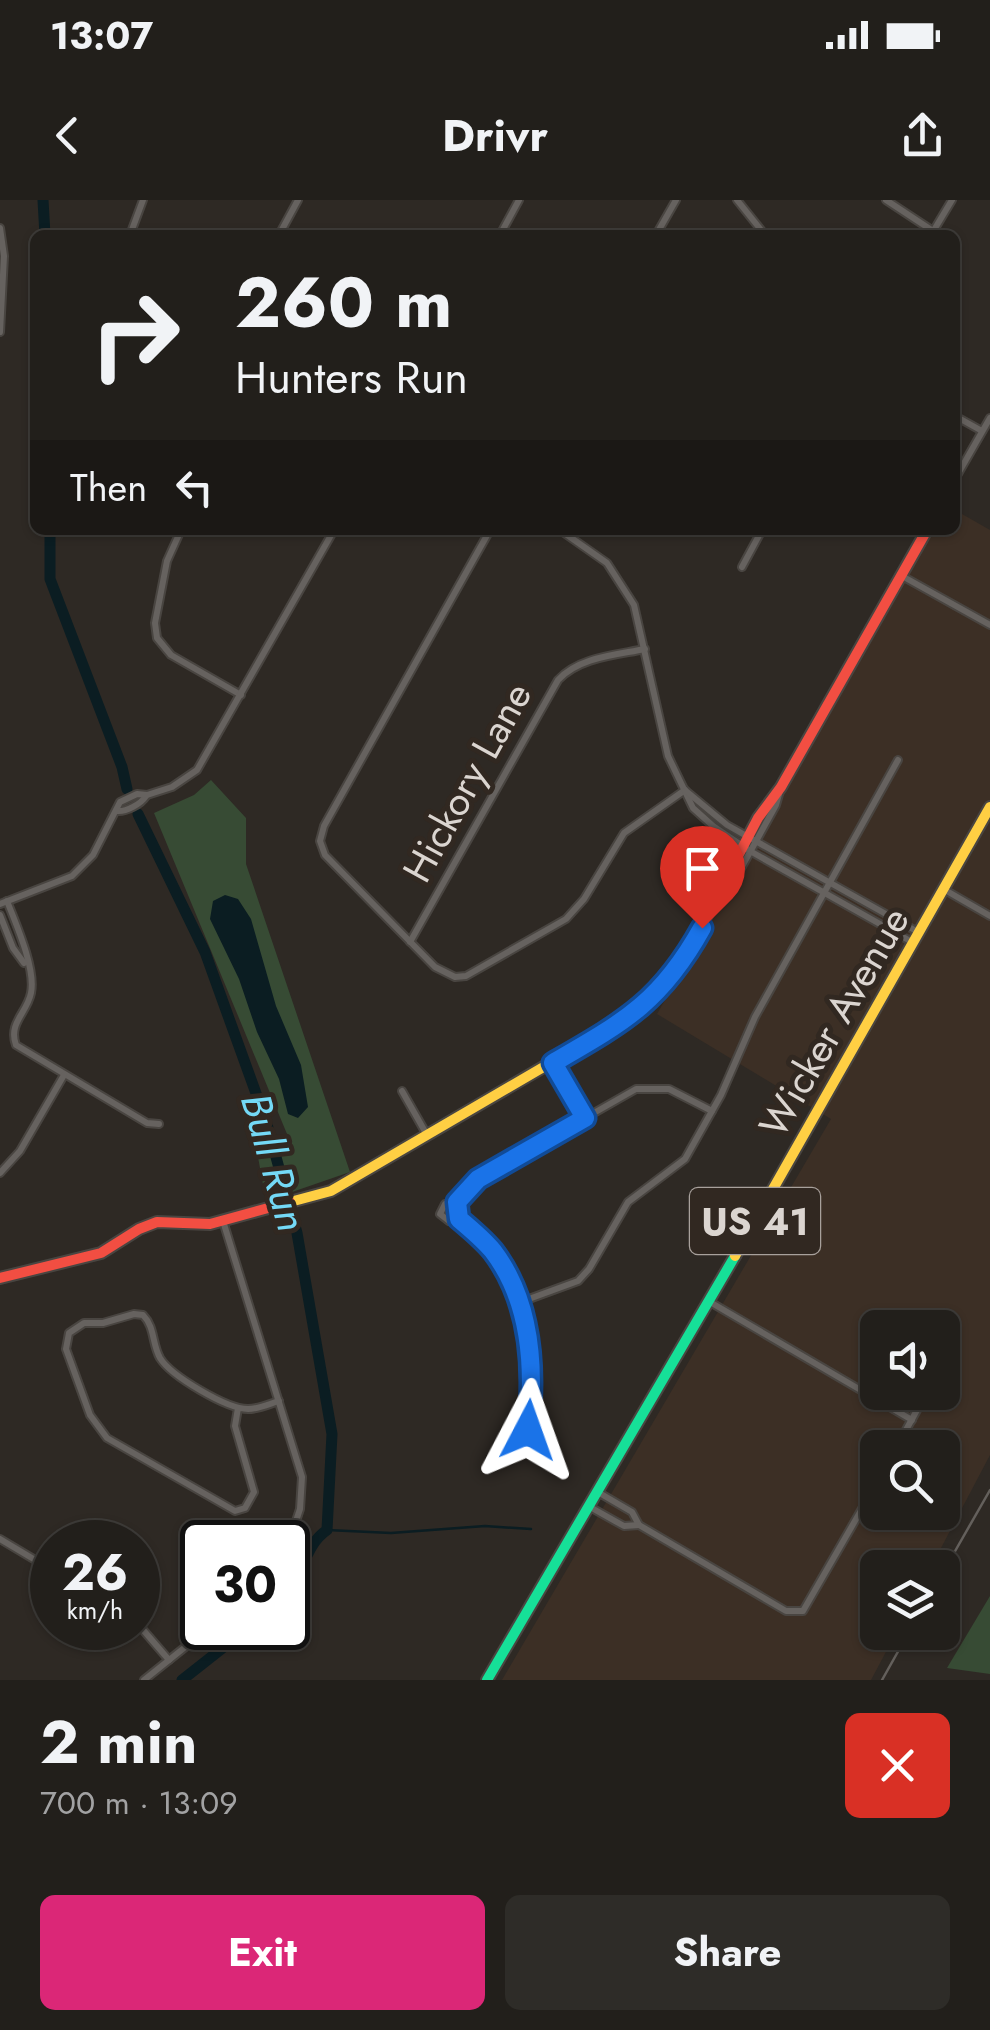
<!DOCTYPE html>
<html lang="en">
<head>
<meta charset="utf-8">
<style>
  body { margin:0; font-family:Jost,sans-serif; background:#2e2c28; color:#f1f3f6; height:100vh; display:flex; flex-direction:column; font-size:38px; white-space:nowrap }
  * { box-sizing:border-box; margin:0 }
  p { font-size:32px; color:#a2a2a3 }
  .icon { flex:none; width:55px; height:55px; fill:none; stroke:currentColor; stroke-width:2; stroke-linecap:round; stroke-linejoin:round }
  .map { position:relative; height:1480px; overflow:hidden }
  .sheet { display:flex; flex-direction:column; background:#221f1b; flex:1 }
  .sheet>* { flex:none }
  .hud { position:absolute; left:30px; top:30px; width:930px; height:305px; border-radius:15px; box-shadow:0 2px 8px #0004,0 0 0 2px #3f3d3a; background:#221f1b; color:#f1f3f6; overflow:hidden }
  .fabs { position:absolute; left:860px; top:1110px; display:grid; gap:20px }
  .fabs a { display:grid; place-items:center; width:100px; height:100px; border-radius:15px; background:#221f1b; box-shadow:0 2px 8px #0004,0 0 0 2px #3f3d3a; font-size:50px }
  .speed { position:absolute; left:30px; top:1320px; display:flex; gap:20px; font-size:50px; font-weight:700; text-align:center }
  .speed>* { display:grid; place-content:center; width:130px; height:130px; border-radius:50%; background:#221f1b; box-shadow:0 2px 8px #0004,0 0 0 2px #3f3d3a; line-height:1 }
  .speed small { font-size:25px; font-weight:400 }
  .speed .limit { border:5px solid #111; border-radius:15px; background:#fff; color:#111 }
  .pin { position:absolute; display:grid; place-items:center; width:85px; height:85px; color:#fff; margin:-102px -42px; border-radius:50% 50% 50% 0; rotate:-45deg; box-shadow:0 0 10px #0007 }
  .pin .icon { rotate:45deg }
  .me { position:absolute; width:110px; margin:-55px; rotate:4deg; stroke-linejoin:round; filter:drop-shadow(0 0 8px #0008) }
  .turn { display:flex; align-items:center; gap:35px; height:210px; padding:0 40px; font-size:45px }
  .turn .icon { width:130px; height:130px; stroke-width:2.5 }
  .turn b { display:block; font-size:70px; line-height:85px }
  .then { display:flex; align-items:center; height:95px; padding:0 40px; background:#0003; gap:20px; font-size:38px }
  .round { display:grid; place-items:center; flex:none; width:105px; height:105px; border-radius:15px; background:#2e2c28 }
  .overview { display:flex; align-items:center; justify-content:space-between; height:170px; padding:0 40px }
  h1 { font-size:60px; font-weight:700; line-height:75px }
  .action { display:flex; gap:20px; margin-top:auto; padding:20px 40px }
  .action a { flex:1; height:115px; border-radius:15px; background:#db2777; color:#fff; font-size:40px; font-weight:700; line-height:115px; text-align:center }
  .action a+a { background:#2e2c28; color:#f1f3f6 }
  .status { display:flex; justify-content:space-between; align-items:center; height:70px; padding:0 50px; background:#221f1b; direction:ltr }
  .status svg { height:28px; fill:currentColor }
  header { display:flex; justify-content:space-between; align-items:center; height:130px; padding:0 40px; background:#221f1b; font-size:45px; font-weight:700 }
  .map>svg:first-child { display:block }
</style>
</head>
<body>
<div class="status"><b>13:07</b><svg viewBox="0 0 49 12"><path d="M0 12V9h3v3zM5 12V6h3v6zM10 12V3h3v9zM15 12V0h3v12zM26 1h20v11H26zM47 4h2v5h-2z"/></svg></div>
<header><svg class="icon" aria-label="back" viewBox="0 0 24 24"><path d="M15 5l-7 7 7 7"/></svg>Drivr<svg class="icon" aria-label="share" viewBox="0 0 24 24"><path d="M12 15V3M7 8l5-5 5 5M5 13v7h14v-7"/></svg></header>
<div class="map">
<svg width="990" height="1480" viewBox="0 0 990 1480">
  <rect width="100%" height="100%" fill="#2e2924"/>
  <path fill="#3c2f25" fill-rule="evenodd" d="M955 310 990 330V1255L931 1367 878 1368V1432L896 1433 871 1480H502L831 919 657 814 933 330H955ZM878 1128H942V1192H878ZM878 1248H942V1312H878Z"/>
  <g fill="#374b34">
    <path d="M211 580 246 618V664L350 972 266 1001 256 946 287 934 154 613 194 595Z"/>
    <path d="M990 1396V1474L947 1468Z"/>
  </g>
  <path fill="#0b1d22" d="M225 695 238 699 251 719 276 806 301 865 308 907 298 918 288 914 279 879 257 832 239 779 210 719 213 701Z"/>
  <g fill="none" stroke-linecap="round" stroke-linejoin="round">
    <path stroke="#0b1d22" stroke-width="2.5" d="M327 1330 391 1333 485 1326 531 1329"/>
    <g stroke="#0b1d22" stroke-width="11">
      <path d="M43 0 45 35"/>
      <path d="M50 330V379L122 567 127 589"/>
      <path d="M138 614 205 752 266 921 297 1033 332 1234 327 1330C305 1345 304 1372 288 1392"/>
      <path d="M182 1480 248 1428"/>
    </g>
    <g stroke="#494541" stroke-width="10">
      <g id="street">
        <path d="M737 0 765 35"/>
        <path d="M886 0 933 31"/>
        <path d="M0 28 4 56 0 132"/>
        <path d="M130 35 143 0"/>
        <path d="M279 35 298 0"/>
        <path d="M500 35 519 0"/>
        <path d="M656 35 676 0"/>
        <path d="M931 35 952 0"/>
        <path d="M955 216 982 231"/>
        <path d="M955 279 990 218"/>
        <path d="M181 330 167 361 155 423 157 438 171 455 241 495"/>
        <path d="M490 330 324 626 320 641 325 655 435 767 455 777 466 776 566 719 584 699 624 633 685 590"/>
        <path d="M560 330 607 363 634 405 668 556 693 608 713 626 750 651 912 742"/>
        <path d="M742 367 762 330"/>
        <path d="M902 376 990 425"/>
        <path d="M686 591 727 625 918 732"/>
        <path d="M117 611C126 612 141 604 146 596"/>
        <path d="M945 690 990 716"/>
        <path d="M7 701C16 724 36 769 31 793 27 813 8 823 16 845L147 923 159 924"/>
        <path d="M0 704 72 676 93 655 120 602 137 594 147 595 172 587 197 570 334 330"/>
        <path d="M713 710 724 699 776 605 780 591"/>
        <path d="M0 715 13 748 24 763"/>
        <path d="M410 742 558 480C579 457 616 455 645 449"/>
        <path d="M553 863 585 917"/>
        <path d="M402 891 427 935"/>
        <path d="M0 973 20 951 64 875"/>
        <path d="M455 1007 445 1004 440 1014 449 1021 457 1014"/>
        <path d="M456 1008 459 997 478 979 636 889H669L712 911"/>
        <path d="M456 1008C460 1027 484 1039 496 1055 531 1106 535 1170 528 1230"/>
        <path d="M223 1021 302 1277 300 1309 288 1345"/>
        <path d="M710 1102 912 1220"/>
        <path d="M518 1103 578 1081 589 1069 628 1002 685 959 721 895 755 817 898 560"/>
        <path d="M238 1208 235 1226 254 1292 245 1308 235 1311 107 1238 90 1215 66 1149 69 1133 84 1123H103L134 1114 143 1115C155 1127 152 1144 160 1158 171 1176 227 1209 248 1209 259 1209 269 1204 279 1201"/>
        <circle cx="527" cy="1238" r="9"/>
        <path d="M896 1248 927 1192"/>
        <path d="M596 1291 632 1312 639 1325 786 1411H803L878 1281"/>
        <path d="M590 1307 624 1326 639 1325"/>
        <path d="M0 1339 52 1370"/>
        <path d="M138 1424 169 1460"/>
        <path d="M144 1480 209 1428"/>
      </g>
    </g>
    <g stroke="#494541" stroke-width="14">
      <path id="fast" d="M487 1480 735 1056"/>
    </g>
    <g stroke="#494541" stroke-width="14">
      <g id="slow">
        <path d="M290 1002 331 991 636 813 672 774 695 738"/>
        <path d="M735 1056 990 607"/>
      </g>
    </g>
    <g stroke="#494541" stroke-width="14">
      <g id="jam">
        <path d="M695 738 758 618 781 587 927 330"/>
        <path d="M0 1078 101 1053 139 1029 157 1022 210 1024 290 1002"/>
      </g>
    </g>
    <use href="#street" stroke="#66625f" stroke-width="6"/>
    <use href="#fast" stroke="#16e098" stroke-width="10"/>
    <use href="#slow" stroke="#ffcf43" stroke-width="10"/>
    <use href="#jam" stroke="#f24e42" stroke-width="10"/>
    <g stroke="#64605c" stroke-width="2.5">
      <path d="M942 1374 990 1290"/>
      <path d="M882 1480 909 1432"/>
    </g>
  </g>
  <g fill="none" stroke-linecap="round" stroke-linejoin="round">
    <g stroke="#114b97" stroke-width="25">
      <path id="route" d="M528 1230C535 1170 531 1101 493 1051 483 1039 471 1029 459 1019L457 1002 478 979 585 918 553 863C624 822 661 802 702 728"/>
    </g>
    <use href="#route" stroke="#1a73e8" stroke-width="18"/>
  </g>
  <g text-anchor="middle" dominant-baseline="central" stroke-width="10" stroke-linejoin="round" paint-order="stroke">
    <rect fill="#312821" stroke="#a8a19c" stroke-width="2.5" x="690" y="988" width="130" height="66" rx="8"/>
    <g font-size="38" font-weight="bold" fill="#dbd5d0">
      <text x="755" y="1021">US 41</text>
    </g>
    <g font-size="40" fill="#dbd5d0" stroke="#312821">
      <text transform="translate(467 582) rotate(-61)">Hickory Lane</text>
      <text transform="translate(834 822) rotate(-60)">Wicker Avenue</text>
    </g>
    <g font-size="42" font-style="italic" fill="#74d9f6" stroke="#312821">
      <text transform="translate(274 962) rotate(74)">Bull Run</text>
    </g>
  </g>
</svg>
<div class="fabs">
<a><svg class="icon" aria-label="sound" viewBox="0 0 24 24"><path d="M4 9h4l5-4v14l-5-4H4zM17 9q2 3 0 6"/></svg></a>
<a><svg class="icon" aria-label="search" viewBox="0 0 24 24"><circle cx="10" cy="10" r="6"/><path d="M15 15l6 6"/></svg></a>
<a><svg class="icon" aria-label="layers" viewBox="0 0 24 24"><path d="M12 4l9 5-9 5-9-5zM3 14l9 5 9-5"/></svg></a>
</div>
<div class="speed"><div>26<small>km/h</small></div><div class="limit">30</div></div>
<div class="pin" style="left:702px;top:728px;background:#d93025"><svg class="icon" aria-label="arrive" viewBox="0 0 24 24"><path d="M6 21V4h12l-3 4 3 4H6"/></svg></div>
<svg class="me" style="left:528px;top:1230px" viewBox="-20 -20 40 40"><path d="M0-17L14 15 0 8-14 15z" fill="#1a73e8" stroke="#fff" stroke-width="4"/></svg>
<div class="hud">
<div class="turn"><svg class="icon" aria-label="right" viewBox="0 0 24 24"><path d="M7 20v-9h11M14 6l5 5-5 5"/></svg><div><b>260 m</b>Hunters Run</div></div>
<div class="then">Then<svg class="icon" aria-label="left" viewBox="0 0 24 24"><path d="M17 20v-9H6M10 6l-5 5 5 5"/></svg></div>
</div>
</div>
<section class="sheet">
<div class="overview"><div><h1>2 min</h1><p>700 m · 13:09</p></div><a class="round" style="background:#d93025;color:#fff"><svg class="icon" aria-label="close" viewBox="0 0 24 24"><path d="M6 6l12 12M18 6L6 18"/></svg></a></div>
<div class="action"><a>Exit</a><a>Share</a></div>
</section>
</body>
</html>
